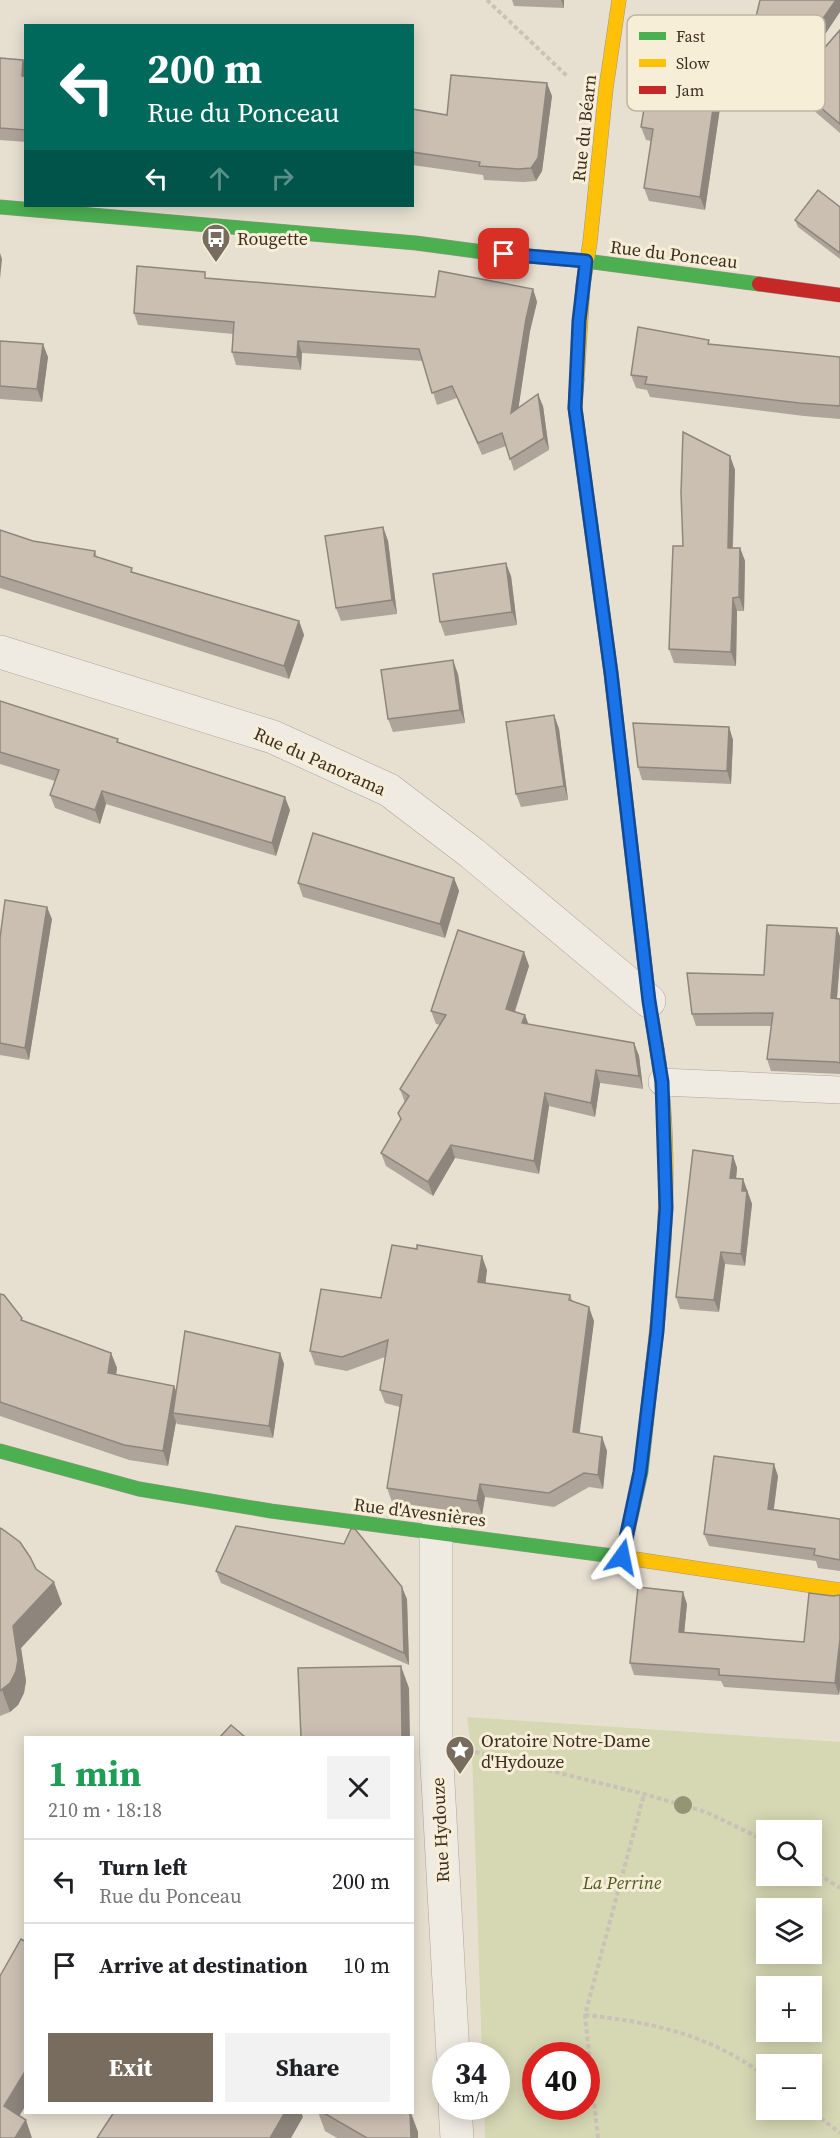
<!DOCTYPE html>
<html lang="en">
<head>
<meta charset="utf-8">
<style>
  body { margin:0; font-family:"Source Serif 4",serif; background:#f2f2f2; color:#202124; height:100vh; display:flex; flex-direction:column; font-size:22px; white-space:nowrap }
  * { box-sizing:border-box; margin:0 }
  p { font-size:20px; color:#757577 }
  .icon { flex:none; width:33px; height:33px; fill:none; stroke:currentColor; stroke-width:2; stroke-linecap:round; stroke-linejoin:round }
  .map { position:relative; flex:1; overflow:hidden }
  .side { position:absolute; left:24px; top:1736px; width:390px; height:378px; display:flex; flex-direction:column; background:#fff; border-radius:0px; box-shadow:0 3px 15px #0003 }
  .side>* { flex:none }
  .hud { position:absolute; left:24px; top:24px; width:390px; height:183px; border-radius:0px; box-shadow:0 3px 15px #0003; background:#00695c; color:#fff; overflow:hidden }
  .fabs { position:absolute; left:756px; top:1820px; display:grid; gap:12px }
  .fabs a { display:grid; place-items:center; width:66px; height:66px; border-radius:0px; background:#fff; box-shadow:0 3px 15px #0003; font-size:30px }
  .speed { position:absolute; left:432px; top:2042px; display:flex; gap:12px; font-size:30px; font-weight:700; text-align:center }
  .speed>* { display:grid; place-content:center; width:78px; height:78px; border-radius:50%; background:#fff; box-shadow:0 3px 15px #0003; line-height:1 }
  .speed small { font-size:15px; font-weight:400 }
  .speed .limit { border:9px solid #d22; background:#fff; color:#111 }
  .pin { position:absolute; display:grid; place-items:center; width:51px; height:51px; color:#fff; margin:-26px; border-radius:12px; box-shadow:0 3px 9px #0006 }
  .me { position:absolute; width:66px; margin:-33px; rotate:12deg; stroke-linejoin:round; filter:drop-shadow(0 0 4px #0008) }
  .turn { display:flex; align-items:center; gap:21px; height:126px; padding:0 24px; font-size:27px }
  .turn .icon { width:78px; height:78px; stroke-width:2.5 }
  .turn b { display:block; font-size:42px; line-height:51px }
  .lanes { display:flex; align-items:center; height:57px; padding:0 24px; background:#0003; justify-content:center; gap:30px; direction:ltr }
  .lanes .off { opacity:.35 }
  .round { display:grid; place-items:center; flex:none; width:63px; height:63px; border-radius:0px; background:#f2f2f2 }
  .headline { display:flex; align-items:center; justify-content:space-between; height:102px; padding:0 24px }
  h1 { font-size:36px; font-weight:700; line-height:45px; color:#1e9e55 }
  .button { display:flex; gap:12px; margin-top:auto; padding:12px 24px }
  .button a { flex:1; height:69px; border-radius:0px; background:#786c5e; color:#fff; font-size:24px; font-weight:700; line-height:69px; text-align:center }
  .button a+a { background:#f2f2f2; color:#202124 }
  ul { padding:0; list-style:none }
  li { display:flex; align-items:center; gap:18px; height:84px; padding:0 24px; border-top:2px solid #e0e0e0 }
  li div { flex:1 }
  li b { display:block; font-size:22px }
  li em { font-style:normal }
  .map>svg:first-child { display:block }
</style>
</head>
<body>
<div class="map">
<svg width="840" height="2138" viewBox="0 0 840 2138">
  <rect width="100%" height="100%" fill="#e7e0d1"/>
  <path fill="#d6d7b3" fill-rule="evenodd" d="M467 1717 840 1742V2138H485L484 2106H496V2055H482L472 1752ZM766 1830H812V1875H766ZM766 1908H812V1953H766ZM766 1986H812V2031H766ZM536 2055H586V2106H536ZM766 2064H812V2109H766Z"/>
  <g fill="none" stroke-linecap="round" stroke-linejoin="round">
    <g stroke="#ada599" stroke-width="28">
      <path id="lane" d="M662 1082 840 1090"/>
    </g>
    <g stroke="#ada599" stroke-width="34">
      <g id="street">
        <path d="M0 652 273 737 389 790 473 854 649 1001"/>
        <path d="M436 1532V1746L453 2055"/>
        <path d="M455 2106 457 2138"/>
      </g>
    </g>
    <g stroke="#9c958a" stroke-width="15">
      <g id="fast">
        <path d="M0 207 416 243 483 252 586 261 759 284"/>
        <path d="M577 380 575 408 611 673 649 1001 657 1049"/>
        <path d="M0 1451 139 1489 271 1511 628 1558"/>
        <path d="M622 1557 641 1472 653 1363"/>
      </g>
    </g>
    <g stroke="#9c958a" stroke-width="15">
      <g id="slow">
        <path d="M577 380 583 285 590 242 606 88 619 0"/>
        <path d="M653 1363C665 1261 673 1151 657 1049"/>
        <path d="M628 1558 840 1590"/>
      </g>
    </g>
    <g stroke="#9c958a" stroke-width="15">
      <path id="jam" d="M759 284 840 295"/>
    </g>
    <g stroke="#c8c2b9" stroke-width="4" stroke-dasharray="4.5 3" stroke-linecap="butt">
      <path d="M487 0 567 76"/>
      <path d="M475 1752 644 1794 706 1812 766 1841"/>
      <path d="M812 1870 840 1888"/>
      <path d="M585 2015C651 2022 712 2035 766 2077"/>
      <path d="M809 2109 840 2133"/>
      <path d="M598 2138 585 2015 644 1794"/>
    </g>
    <use href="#lane" stroke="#efebe3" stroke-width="27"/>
    <use href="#street" stroke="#efebe3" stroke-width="33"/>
    <use href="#fast" stroke="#4caf50" stroke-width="14"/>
    <use href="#slow" stroke="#ffc107" stroke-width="14"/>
    <use href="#jam" stroke="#c62828" stroke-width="14"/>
  </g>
  <circle fill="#929673" cx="683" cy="1805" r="9"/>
  <g fill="#afa499">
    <path d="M512 0H564V8L514 6Z"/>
    <path d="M840 0 822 39 759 38 754 25Z"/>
    <path d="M840 30V133L798 97 793 84Z"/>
    <path d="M0 58 23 60 26 67V142L0 140Z"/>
    <path d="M715 95 720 108 705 210 649 201 644 188 651 141 646 140 641 127Z"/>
    <path d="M552 96 542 171 536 181 524 182 484 180 483 175 412 165V109L447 115Z"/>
    <path d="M840 207V259L798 227 795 220Z"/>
    <path d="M208 278 435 297 533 289 537 302 530 331 518 408 543 406 549 450 514 471 506 446 482 455 457 398 437 405 423 361 302 353 301 370 236 365 232 352 233 334 138 325 134 313Z"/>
    <path d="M0 341 48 357 42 402 0 399Z"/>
    <path d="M710 344 840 357V419L804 416 650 397 647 390 636 388 631 375Z"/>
    <path d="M730 456 735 470 733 548H740L745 561 744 611H737L736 666 674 663 669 649 683 546Z"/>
    <path d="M383 527 388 541 397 614 341 621 336 608Z"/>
    <path d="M0 530 33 541 95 551 97 557 134 572 299 621 304 635 289 679 0 588Z"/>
    <path d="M511 576 517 625 445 636 440 622Z"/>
    <path d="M458 674 465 723 393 732 388 719Z"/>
    <path d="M0 701 120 743 290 810 276 856 106 804 100 824 55 808 50 795 55 781 0 764Z"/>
    <path d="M554 715 559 729 568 800 521 807 516 794Z"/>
    <path d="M729 727 733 740 731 784 642 780 638 767Z"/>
    <path d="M454 878 459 891 445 938 303 897 298 883Z"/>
    <path d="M52 919 29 1060 0 1055V938Z"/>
    <path d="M840 936V959L837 998 840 999V1074L771 1071 767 1059 772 1026H696L692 1014 764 975Z"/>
    <path d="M524 952 529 966 515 1012 525 1015 528 1024 634 1043 639 1056 643 1089 600 1083 595 1117 549 1106 539 1174 455 1158 433 1196 386 1166 381 1153 401 1120 398 1113 405 1103 400 1089 440 1025 436 1024 431 1011Z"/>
    <path d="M733 1156 737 1168 736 1178 743 1179 752 1204 745 1266 725 1264 719 1312 680 1309 676 1297Z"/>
    <path d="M487 1270 485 1283 570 1295 572 1300 594 1321 579 1433 602 1437 607 1451 603 1489 589 1487 554 1507 485 1497 482 1515 392 1502 387 1488 400 1407 385 1403 380 1390 385 1357 347 1371 315 1365 310 1351 381 1298Z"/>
    <path d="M0 1294 22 1318V1321L111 1353 117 1368 116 1375 174 1386 176 1391 280 1353 284 1364 273 1438 177 1424 176 1422 168 1466 129 1460 0 1416Z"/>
    <path d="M778 1476 774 1509 840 1519V1571L818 1568 816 1561 709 1546 704 1534Z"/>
    <path d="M0 1528 36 1569 62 1604 21 1648 26 1681 24 1693 18 1705 10 1712 0 1716Z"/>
    <path d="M216 1571 407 1599 409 1665 221 1583Z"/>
    <path d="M840 1595V1688L839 1695 724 1687 721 1681 634 1675 630 1663 687 1604 684 1633 804 1642 833 1596Z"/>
    <path d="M318 2112H411L418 2132V2138H337L325 2131Z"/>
  </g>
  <g fill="#8e867d">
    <path d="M561 0H564V8Z"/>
    <path d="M836 0H840V12L822 39 817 27Z"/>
    <path d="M23 60 26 67V87L22 76Z"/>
    <path d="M547 83 552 96 542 171 536 181 531 168Z"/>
    <path d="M715 95 720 108 705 210 700 197Z"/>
    <path d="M0 253 2 259 0 279Z"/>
    <path d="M533 289 537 302 530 331 516 425 511 413 526 319Z"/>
    <path d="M298 341 302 353 301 370 297 357Z"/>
    <path d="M43 344 48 357 42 402 37 389Z"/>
    <path d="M538 394 543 406 549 450 544 438Z"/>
    <path d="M730 456 735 470 732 561 728 548Z"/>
    <path d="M383 527 388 541 397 614 392 600Z"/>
    <path d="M740 548 745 561 744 611 739 597Z"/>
    <path d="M506 563 511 576 517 625 512 612Z"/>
    <path d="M733 598 737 611 736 666 731 652Z"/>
    <path d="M299 621 304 635 289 679 284 666Z"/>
    <path d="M453 660 458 674 465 723 460 710Z"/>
    <path d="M554 715 559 729 568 800 564 786Z"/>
    <path d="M729 727 733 740 731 784 727 771Z"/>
    <path d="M102 791 106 804 100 824 95 810Z"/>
    <path d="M285 797 290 810 276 856 272 843Z"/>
    <path d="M454 878 459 891 445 938 440 924Z"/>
    <path d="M47 907 52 919 29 1060 25 1048Z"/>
    <path d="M837 928 840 936V959L836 1010 831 998Z"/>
    <path d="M524 952 529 966 511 1022 506 1009Z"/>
    <path d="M525 1015 530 1028 522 1023Z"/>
    <path d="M634 1043 639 1056 643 1089 639 1076Z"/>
    <path d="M596 1070 600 1083 595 1117 591 1103Z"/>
    <path d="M545 1093 549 1106 539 1174 534 1161Z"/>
    <path d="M451 1145 455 1158 433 1196 428 1182Z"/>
    <path d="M733 1156 737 1168 735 1190 730 1178Z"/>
    <path d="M743 1179 752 1204 745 1266 741 1254 742 1191Z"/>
    <path d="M721 1252 725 1264 719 1312 714 1300Z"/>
    <path d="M482 1256 487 1270 484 1296 478 1282Z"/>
    <path d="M589 1307 594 1321 578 1446 573 1432Z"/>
    <path d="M111 1353 117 1368 114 1388 108 1373Z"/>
    <path d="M280 1353 284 1364 273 1438 269 1426Z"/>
    <path d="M174 1386 180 1401 173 1413 176 1422 168 1466 163 1451Z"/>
    <path d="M602 1437 607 1451 603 1489 598 1475Z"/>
    <path d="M774 1464 778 1476 772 1521 768 1509Z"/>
    <path d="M480 1484 485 1497 482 1515 477 1501Z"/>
    <path d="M54 1582 62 1604 21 1648 26 1681 24 1693 18 1705 10 1712 2 1690 13 1626Z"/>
    <path d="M402 1587 407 1599 409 1665 404 1653Z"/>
    <path d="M683 1592 687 1604 683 1645 679 1632Z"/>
    <path d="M840 1639V1688L839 1695 835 1683Z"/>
    <path d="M401 1666 409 1688 410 1737H402Z"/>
    <path d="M26 2070V2105L12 2128 4 2106Z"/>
    <path d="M285 2112H301L303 2117 291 2138H270Z"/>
    <path d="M410 2112 418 2132V2138H411Z"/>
    <path d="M26 2120 32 2138H15Z"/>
  </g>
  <g fill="#cbbfb2" stroke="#8e867d" stroke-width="1.5">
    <path d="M760 0H836L817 27 754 25Z"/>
    <path d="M840 30V124L793 84Z"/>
    <path d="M0 58 23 60 22 76 26 77V130L0 128Z"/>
    <path d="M451 75 547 83 538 158 531 168 519 169 479 166 480 162 412 152V109L447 115Z"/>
    <path d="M648 85 715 95 700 197 644 188 653 129 641 127Z"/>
    <path d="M818 190 840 207V253L795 220Z"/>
    <path d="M137 266 205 272V278L435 297 439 271 533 289 526 319 511 413 538 394 544 438 510 459 502 433 478 443 452 386 432 393 419 349 298 341 297 357 232 352 234 322 134 313Z"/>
    <path d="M638 327 709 340 708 344 840 357V406L799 403 645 384 647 377 631 375Z"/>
    <path d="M0 341 43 344 37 389 0 386Z"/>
    <path d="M683 432 730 456 728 548H740L739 597 733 598 731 652 669 649 673 546H683L681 493Z"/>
    <path d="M383 527 392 600 336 608 325 536Z"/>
    <path d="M0 530 33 541 95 551 94 556 132 568 131 572 299 621 284 666 0 576Z"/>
    <path d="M506 563 512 612 440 622 433 574Z"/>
    <path d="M453 660 460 710 388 719 381 670Z"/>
    <path d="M0 701 118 739 117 742 285 797 272 843 102 791 95 810 50 795 59 770 0 752Z"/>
    <path d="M554 715 564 786 516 794 506 722Z"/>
    <path d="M633 723 729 727 727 771 638 767Z"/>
    <path d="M313 833 454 878 440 924 298 883Z"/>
    <path d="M5 900 47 907 25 1048 0 1043V938Z"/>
    <path d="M767 925 837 928 831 998 840 999V1063L836 1062 767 1059 773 1013 692 1014 687 973 764 975Z"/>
    <path d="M458 930 524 952 506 1009 525 1015 522 1023 634 1043 639 1076 596 1070 591 1103 545 1093 534 1161 451 1145 428 1182 381 1153 401 1119 398 1113 409 1096 400 1089 446 1015 431 1011Z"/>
    <path d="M693 1150 733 1156 730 1178 743 1179 742 1191H747L741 1254 721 1252 714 1300 676 1297Z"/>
    <path d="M392 1245 417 1249V1245L482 1256 478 1282 570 1295 569 1300 589 1307 573 1432 602 1437 598 1475 584 1473 549 1493 480 1484 477 1501 387 1488 402 1395 380 1390 388 1340 342 1357 310 1351 321 1289 381 1298Z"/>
    <path d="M0 1294 4 1295 22 1318 21 1320 111 1353 108 1373 174 1386 163 1451 124 1445 0 1402Z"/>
    <path d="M185 1331 280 1353 269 1426 173 1413Z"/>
    <path d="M714 1456 774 1464 768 1509 840 1519V1560L814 1555 815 1549 704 1534Z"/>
    <path d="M236 1526 344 1544 351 1529H355L402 1587 404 1653 216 1571Z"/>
    <path d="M0 1528 2 1529 20 1542 30 1557 36 1569 54 1582 13 1626 18 1660 16 1671 10 1683 0 1691Z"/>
    <path d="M638 1587 683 1592 679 1632 804 1642 809 1593 833 1596 840 1595V1639L835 1683 719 1675V1669L630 1663Z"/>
    <path d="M401 1666 402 1737H301L298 1668Z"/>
    <path d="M231 1725 245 1737H220Z"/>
    <path d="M21 1939 26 1942V2070L4 2106 26 2120 15 2138H0V1976Z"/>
    <path d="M114 2112H285L270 2138H97Z"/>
    <path d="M322 2112H410L411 2138H367Z"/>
  </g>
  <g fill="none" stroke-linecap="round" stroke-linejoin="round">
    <g stroke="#114b97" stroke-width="15">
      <path id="route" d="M504 254 586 261 579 321 575 408 611 673 649 1001 662 1082 666 1208 657 1331 640 1472 622 1557"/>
    </g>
    <use href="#route" stroke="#1a73e8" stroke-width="10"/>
  </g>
  <defs>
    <g id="bus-pin" transform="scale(1.5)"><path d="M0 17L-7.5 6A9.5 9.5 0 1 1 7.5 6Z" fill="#786c5e" stroke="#f7eed8"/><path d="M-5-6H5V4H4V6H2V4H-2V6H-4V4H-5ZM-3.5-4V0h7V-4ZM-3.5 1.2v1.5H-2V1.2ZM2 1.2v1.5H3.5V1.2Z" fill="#fff"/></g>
    <g id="sight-pin" transform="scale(1.5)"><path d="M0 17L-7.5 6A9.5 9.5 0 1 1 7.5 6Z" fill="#786c5e" stroke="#f7eed8"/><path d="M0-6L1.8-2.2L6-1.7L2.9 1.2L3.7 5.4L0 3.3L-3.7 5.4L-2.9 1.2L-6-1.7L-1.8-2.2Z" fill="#fff"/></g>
  </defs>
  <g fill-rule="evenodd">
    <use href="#bus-pin" x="216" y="238"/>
    <use href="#sight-pin" x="460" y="1750"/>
  </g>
  <g text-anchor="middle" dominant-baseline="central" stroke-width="6" stroke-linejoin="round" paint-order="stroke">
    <g font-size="18" fill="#3d2e20" stroke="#f7eed8">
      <text transform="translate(584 128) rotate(-84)">Rue du Béarn</text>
      <text transform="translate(674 254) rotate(7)">Rue du Ponceau</text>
      <text transform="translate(320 761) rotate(24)">Rue du Panorama</text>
      <text transform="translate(420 1512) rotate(7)">Rue d'Avesnières</text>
      <text transform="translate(440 1830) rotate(-93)">Rue Hydouze</text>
    </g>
    <g font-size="18" fill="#3d2e20" stroke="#f7eed8" text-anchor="start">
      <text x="237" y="238">Rougette</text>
      <text x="481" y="1740">Oratoire Notre-Dame<tspan x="481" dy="21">d'Hydouze</tspan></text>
    </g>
    <g font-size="18" font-style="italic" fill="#4d5a26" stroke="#f7eed8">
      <text x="622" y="1882">La Perrine</text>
    </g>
  </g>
  <rect x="627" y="15" width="198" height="96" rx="9" fill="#f7eed8" stroke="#bfb4a1" stroke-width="1.5"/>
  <rect x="639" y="32" width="27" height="8" fill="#4caf50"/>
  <rect x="639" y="59" width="27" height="8" fill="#ffc107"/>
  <rect x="639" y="86" width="27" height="8" fill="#c62828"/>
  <g font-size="16" fill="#3d2e20">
    <text x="676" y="42">Fast</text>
    <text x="676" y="69">Slow</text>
    <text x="676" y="96">Jam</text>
  </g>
</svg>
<div class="fabs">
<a><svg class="icon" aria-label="search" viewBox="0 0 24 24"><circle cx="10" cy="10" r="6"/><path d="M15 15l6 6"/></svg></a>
<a><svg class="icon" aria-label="layers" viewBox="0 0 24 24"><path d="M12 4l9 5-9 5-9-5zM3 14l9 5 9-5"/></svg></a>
<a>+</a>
<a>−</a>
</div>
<div class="speed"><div>34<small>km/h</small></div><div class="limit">40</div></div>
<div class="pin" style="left:504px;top:254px;background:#d93025"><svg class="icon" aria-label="arrive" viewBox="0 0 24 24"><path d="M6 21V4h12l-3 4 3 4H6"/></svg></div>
<svg class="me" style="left:622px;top:1557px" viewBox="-20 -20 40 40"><path d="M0-17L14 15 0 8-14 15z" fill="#1a73e8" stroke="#fff" stroke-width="4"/></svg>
<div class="hud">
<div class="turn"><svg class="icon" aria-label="left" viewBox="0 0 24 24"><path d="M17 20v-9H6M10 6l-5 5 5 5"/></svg><div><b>200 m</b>Rue du Ponceau</div></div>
<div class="lanes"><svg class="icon" aria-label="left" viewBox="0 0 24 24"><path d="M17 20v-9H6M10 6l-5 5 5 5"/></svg><svg class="icon off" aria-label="ahead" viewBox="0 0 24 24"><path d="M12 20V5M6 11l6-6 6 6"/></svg><svg class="icon off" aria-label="right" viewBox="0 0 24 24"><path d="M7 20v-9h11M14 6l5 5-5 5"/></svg></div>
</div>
<section class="side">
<div class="headline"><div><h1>1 min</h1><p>210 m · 18:18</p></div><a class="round"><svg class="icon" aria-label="close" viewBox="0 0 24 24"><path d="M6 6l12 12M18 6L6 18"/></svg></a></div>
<ul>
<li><svg class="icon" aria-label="left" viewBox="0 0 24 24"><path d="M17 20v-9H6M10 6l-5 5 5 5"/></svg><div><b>Turn left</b><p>Rue du Ponceau</p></div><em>200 m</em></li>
<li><svg class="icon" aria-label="arrive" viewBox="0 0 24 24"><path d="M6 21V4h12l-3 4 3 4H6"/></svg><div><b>Arrive at destination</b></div><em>10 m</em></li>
</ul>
<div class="button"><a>Exit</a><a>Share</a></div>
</section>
</div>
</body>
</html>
